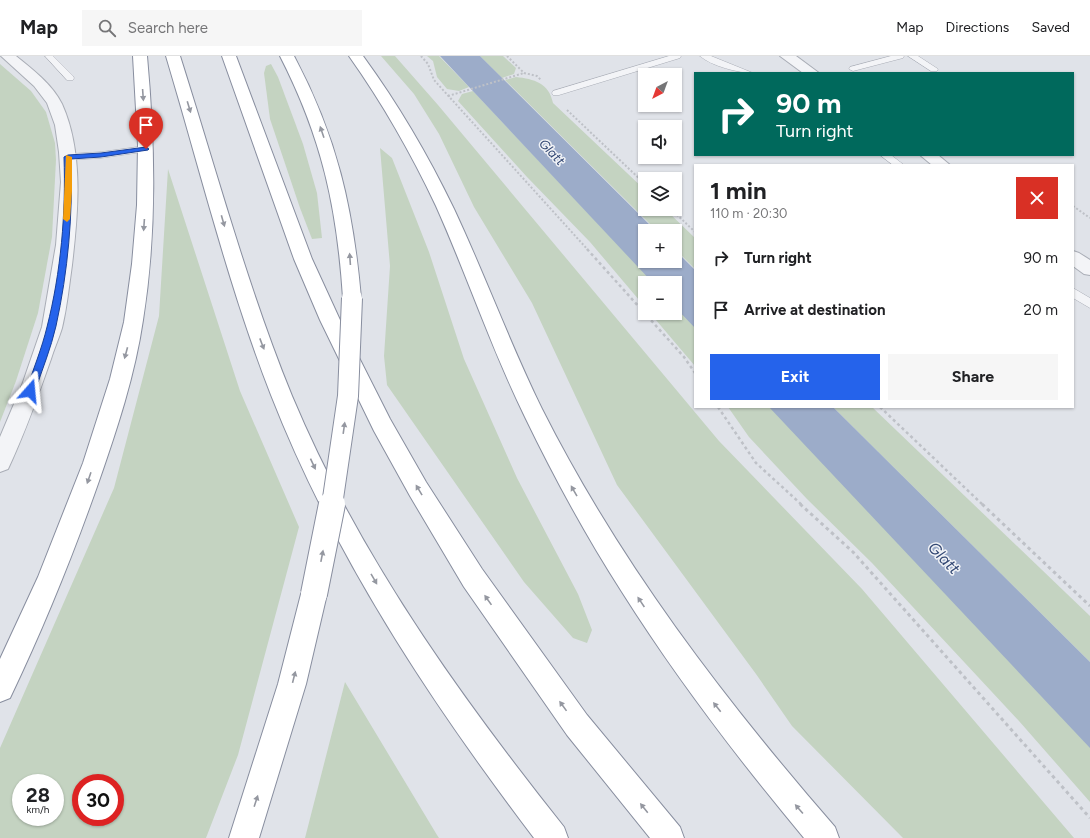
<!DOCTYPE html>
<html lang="en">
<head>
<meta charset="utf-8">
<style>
  body { margin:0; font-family:Figtree,sans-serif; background:#f6f6f6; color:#202124; height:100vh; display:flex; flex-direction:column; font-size:15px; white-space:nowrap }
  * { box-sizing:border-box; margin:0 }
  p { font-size:13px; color:#757577 }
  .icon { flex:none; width:22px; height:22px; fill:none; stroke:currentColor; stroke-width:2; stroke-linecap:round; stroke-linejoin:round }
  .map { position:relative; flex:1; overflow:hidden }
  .details { position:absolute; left:694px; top:108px; width:380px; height:244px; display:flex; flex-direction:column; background:#fff; border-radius:0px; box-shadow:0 1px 3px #0004 }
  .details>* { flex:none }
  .banner { position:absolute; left:694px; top:16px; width:380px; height:84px; border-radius:0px; box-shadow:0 1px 3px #0004; background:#00695c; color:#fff; overflow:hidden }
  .needle { width:26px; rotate:221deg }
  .tools { position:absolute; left:638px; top:12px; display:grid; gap:8px }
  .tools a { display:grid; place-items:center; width:44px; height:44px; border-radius:0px; background:#fff; box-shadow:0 1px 3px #0004; font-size:20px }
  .speed { position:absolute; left:12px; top:718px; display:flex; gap:8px; font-size:20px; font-weight:700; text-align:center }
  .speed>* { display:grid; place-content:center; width:52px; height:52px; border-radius:50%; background:#fff; box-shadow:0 1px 3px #0004; line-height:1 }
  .speed small { font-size:10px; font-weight:400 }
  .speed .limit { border:6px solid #d22; background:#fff; color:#111 }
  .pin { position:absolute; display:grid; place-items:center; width:34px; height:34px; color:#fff; margin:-41px -17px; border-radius:50% 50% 50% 0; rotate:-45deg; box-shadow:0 0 4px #0007 }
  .pin .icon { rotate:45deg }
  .me { position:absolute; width:44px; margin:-22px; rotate:18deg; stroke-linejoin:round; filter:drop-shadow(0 0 3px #0008) }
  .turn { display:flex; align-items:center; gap:14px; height:84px; padding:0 16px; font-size:18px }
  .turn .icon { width:52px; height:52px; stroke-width:2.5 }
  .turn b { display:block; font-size:28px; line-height:34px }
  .round { display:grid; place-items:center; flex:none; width:42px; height:42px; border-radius:0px; background:#f6f6f6 }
  .summary { display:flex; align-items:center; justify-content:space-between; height:68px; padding:0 16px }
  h1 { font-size:24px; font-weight:700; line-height:30px }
  .cta { display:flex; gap:8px; margin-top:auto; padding:8px 16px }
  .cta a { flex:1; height:46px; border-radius:0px; background:#2563eb; color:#fff; font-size:16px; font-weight:700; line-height:46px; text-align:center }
  .cta a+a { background:#f6f6f6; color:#202124 }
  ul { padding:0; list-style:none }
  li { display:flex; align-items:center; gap:12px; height:52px; padding:0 16px }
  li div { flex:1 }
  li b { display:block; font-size:15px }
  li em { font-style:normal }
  header { display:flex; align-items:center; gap:24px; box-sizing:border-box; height:56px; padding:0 20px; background:#fff; border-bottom:1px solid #e0e0e0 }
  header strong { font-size:19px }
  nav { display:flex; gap:22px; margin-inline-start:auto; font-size:14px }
  .search { width:280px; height:36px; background:#f6f6f6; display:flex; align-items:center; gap:10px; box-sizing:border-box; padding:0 14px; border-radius:0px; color:#757577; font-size:15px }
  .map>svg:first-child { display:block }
</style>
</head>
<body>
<header>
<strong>Map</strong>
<div class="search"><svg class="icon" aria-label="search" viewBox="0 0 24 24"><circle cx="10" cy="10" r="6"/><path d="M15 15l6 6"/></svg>Search here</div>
<nav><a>Map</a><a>Directions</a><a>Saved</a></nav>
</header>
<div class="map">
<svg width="1090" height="782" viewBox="0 0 1090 782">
  <rect width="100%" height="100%" fill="#e0e3e9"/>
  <g fill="#c4d3c1" fill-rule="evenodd">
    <path d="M381 0H395L438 49 719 385 862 533 1074 782H903L792 670 756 618 617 429 532 247 474 151 439 78 414 38Z"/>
    <path d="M427 0H439L469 31 459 35 447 33 437 21 433 5Z"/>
    <path d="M480 0H503L516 12 514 18 502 22Z"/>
    <path d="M0 8 31 35 46 56 55 87 56 104 52 181 38 257 16 325 0 366Z"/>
    <path d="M271 8 278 21 303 88 317 137 322 182 312 183 300 152 270 63 264 17 266 10Z"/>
    <path d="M516 21C534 23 549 27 553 47L645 134V153H665L695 182V213L675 193V175H657L505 24Z"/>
    <path d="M473 35 654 227H645V251L590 186 527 121 458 45 462 38Z"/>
    <path d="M380 92 392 102 429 196 464 303 517 422 578 538 592 574 587 587 573 582 524 526 387 329 384 300 390 210Z"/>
    <path d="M168 113 240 335 299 471 238 699 206 782H0V692L114 432 159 260ZM21 727H55V761H21ZM81 727H115V761H81Z"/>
    <path d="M675 249 695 271V310L650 257H675Z"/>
    <path d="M728 351H771L1090 691V746L1019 665 872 507 807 443 749 381Z"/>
    <path d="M833 351H872L1090 560V606Z"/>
    <path d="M345 626 437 779 439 782H305Z"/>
  </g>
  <g fill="#9cacc9">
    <path d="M440 0H480L656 175H645V205H675V194L695 214V272L675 251V227H653Z"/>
    <path d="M769 351H833L1090 606V692Z"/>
  </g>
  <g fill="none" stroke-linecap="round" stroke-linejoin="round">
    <g stroke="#a9adb6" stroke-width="1">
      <g id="service">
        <path d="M45 0H53L73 20 74 22 73 24H67Z"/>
        <path d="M669 0H681L680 2 559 39H553L552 37 553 35Z"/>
        <path d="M700 0H711L753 17C739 17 711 10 700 0Z"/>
        <path d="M891 0H904L903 2 853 15 849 13 850 11Z"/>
        <path d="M908 0H918L938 13 937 15H931Z"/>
        <path d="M146 90 151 93 149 95 101 102 68 104 63 101 68 98 101 96Z"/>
        <path d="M880 99H891L904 109H893Z"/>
        <path d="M1073 232 1090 242V252L1073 242Z"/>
      </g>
    </g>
    <g stroke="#a9adb6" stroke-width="2">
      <path id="minor" d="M1 0H16C33 14 52 28 62 48 84 97 78 157 72 209 69 230 67 251 62 272 59 282 54 293 51 303 38 340 25 377 8 413L0 416V381L22 329 42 271 56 189 61 126 59 96 55 69 47 47 34 30Z"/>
    </g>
    <g stroke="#a9adb6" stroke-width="2">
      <g id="tertiary">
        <path d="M780 0H796L819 17H803Z"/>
        <path d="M920 99H938L950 109H932Z"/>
        <path d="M1073 195 1079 197 1090 204V219L1084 218 1073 210Z"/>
      </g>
    </g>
    <g stroke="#888e9f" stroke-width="2">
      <g id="motorway">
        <path d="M133 0H147C155 88 157 176 143 264 135 319 117 373 99 425 73 499 44 571 10 642L0 646V603L38 521 83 407 110 323 124 266 132 208 137 149 138 89Z"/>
        <path d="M166 0H180C216 113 247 230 292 340 358 498 458 638 564 771L568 782H534C430 645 334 500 271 339 228 229 200 113 166 0Z"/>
        <path d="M222 0H236L312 203 340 264 390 363 426 426 482 513 587 659 680 771 684 782H650L567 679 464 531 410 440 374 375 320 264 294 203Z"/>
        <path d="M280 0H294C337 81 353 151 361 242L359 247 352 249 345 247 343 242C337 151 322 82 280 0Z"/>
        <path d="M349 0H363C398 48 428 99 454 153 485 219 510 288 542 353 619 506 723 642 835 771L839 782H804C739 704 677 623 622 536 586 480 554 421 525 361 491 292 467 219 436 150 411 97 383 48 349 0Z"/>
        <path d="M314 526 323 529 327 538 306 628 259 782H229L278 628 301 538 305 529Z"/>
      </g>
    </g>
    <g stroke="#bec1c7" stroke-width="2" stroke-dasharray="2 2" stroke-linecap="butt">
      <path d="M421 0 428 8 434 24 588 194"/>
      <path d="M507 0 524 17 537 20 541 24"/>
      <path d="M448 40 524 17"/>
      <path d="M567 54 645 128"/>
      <path d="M1073 150 1090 162"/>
      <path d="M671 153 695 176"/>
    </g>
    <g stroke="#bec1c7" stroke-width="2.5" stroke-dasharray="3 3" stroke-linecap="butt">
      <path d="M587 193 684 301 695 317"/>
      <path d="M718 351 756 407 802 449"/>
      <path d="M880 351 983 449"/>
    </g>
    <g stroke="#bec1c7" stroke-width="3" stroke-dasharray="3.5 3.5" stroke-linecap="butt">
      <path d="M800 448 853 496 1090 762"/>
      <path d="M982 448 1090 550"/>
    </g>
    <use href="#service" fill="#f3f4f7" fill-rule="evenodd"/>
    <use href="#minor" fill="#f3f4f7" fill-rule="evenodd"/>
    <use href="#tertiary" fill="#f3f4f7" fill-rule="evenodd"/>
    <use href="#motorway" fill="#fff" fill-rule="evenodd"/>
    <g stroke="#888e9f" stroke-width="22" stroke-linecap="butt">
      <path id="motorway-bridge-far1" d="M332 449 348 340 352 242"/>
    </g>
    <g stroke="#888e9f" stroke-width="28" stroke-linecap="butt">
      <path id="motorway-bridge" d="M314 538 332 448"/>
    </g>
    <use href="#motorway-bridge-far1" stroke="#fff" stroke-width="20"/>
    <use href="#motorway-bridge" stroke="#fff" stroke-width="26"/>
  </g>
  <defs><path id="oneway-solid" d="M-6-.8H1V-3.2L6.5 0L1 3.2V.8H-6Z"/></defs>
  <g fill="#9497a0">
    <use href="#oneway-solid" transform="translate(143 39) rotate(86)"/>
    <use href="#oneway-solid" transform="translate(189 51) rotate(73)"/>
    <use href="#oneway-solid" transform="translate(322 76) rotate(-109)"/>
    <use href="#oneway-solid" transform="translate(223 165) rotate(74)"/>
    <use href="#oneway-solid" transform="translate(144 169) rotate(94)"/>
    <use href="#oneway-solid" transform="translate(350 203) rotate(-94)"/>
    <use href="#oneway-solid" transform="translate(262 288) rotate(69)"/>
    <use href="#oneway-solid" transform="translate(126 297) rotate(105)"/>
    <use href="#oneway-solid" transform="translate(344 372) rotate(-82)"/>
    <use href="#oneway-solid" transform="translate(313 408) rotate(65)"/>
    <use href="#oneway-solid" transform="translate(89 422) rotate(109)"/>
    <use href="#oneway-solid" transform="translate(419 434) rotate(-121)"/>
    <use href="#oneway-solid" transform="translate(574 435) rotate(-120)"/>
    <use href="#oneway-solid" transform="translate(322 500) rotate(-79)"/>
    <use href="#oneway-solid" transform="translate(374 523) rotate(60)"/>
    <use href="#oneway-solid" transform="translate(488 544) rotate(-125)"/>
    <use href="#oneway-solid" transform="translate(641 546) rotate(-124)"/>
    <use href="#oneway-solid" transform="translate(294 621) rotate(-76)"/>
    <use href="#oneway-solid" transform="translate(563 650) rotate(-126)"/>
    <use href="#oneway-solid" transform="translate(717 651) rotate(-128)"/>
    <use href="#oneway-solid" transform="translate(256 745) rotate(-72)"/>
    <use href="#oneway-solid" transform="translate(644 752) rotate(-129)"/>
    <use href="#oneway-solid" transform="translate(799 753) rotate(-131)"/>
  </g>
  <path fill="#2563eb" stroke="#184099" d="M146 91 149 93 148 94 101 101 71 103C73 159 68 215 56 270 51 292 42 314 35 335L30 338 27 337 26 335C33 314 42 292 47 271 61 216 66 157 64 101L68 99 101 97Z"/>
  <path fill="#f59e0b" d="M66 99 72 101V135L70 163 67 166 63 163Z"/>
  <g text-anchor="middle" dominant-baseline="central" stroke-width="3" stroke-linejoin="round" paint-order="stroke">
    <g font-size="13" font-style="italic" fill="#334874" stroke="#f0f2f6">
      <text transform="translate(552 96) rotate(46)">Glatt</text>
    </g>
    <g font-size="16" font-style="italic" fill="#334874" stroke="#f0f2f6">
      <text transform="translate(944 502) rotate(46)">Glatt</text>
    </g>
  </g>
</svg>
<div class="tools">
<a><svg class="needle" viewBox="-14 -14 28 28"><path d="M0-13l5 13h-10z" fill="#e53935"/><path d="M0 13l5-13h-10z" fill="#757577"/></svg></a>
<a><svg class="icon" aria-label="sound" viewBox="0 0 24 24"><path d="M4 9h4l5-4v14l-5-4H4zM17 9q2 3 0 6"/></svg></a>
<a><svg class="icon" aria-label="layers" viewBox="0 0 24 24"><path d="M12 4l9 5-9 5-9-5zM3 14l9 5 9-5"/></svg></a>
<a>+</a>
<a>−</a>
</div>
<div class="speed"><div>28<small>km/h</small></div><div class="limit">30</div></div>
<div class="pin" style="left:146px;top:93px;background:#d93025"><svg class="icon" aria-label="arrive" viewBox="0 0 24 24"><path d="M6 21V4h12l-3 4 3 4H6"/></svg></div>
<svg class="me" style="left:30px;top:335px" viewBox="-20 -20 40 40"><path d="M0-17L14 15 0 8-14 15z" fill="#2563eb" stroke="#fff" stroke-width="4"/></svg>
<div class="banner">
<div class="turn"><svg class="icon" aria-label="right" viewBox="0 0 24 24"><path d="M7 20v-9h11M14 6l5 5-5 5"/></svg><div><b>90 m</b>Turn right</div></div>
</div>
<section class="details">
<div class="summary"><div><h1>1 min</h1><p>110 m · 20:30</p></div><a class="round" style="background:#d93025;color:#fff"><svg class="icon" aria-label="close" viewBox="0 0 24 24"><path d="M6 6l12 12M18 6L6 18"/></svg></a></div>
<ul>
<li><svg class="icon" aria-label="right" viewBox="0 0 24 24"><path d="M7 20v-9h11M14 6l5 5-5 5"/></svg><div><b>Turn right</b></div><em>90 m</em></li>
<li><svg class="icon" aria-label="arrive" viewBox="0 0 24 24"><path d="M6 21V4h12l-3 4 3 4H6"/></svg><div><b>Arrive at destination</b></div><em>20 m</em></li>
</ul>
<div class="cta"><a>Exit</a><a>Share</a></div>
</section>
</div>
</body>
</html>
